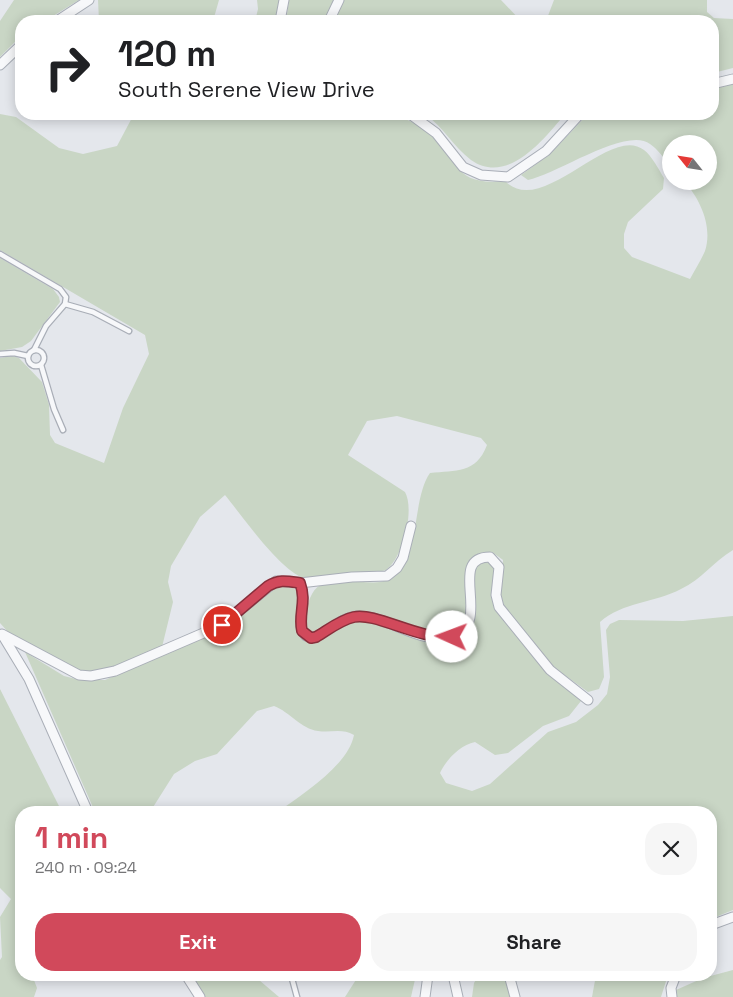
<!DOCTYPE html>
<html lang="en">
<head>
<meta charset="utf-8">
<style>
  body { margin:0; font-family:"Space Grotesk",sans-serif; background:#f6f6f6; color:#202124; height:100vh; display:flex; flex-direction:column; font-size:19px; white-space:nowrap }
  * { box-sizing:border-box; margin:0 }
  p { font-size:16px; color:#757577 }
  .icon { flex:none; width:28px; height:28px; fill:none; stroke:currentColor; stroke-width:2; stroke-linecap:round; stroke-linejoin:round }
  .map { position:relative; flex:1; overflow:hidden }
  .side { position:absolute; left:15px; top:806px; width:702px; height:175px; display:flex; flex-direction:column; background:#fff; border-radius:20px; box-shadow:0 2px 12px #0003 }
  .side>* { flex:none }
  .top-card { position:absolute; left:15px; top:15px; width:704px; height:105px; border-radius:20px; box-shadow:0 2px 12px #0003; background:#fff; color:#202124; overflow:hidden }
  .needle { width:32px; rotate:300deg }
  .buttons { position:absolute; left:662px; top:135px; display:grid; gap:10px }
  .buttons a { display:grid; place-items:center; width:55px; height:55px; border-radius:50%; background:#fff; box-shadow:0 2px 12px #0003; font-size:25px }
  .pin { position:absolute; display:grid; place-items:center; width:42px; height:42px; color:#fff; margin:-21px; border:2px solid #fff; border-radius:50%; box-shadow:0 1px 5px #0007 }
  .me { position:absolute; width:55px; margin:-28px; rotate:272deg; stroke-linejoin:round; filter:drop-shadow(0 0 4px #0008) }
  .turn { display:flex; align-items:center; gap:18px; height:105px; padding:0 20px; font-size:22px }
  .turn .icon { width:65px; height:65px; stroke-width:2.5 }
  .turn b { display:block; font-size:35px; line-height:42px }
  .round { display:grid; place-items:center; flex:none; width:52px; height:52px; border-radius:20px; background:#f6f6f6 }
  .headline { display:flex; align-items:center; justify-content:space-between; height:85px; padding:0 20px }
  h1 { font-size:30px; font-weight:800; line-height:38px; color:#d1495b }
  .button { display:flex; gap:10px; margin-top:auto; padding:10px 20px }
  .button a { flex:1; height:58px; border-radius:20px; background:#d1495b; color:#fff; font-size:20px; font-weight:800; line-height:58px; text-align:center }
  .button a+a { background:#f6f6f6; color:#202124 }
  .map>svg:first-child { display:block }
</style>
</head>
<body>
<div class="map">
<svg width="733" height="997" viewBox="0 0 733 997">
  <rect width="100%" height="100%" fill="#e4e7ec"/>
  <g fill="#c9d6c5">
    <path d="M14 0H79L45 21H21V36L0 57V21Z"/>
    <path d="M98 0H219L213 21H99Z"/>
    <path d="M257 0H280L277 21H255L258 9Z"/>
    <path d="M289 0H335L325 21H286Z"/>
    <path d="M343 0H501L521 21H335Z"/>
    <path d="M554 0H707V12L714 18 733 19V68L713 73 712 21H546Z"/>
    <path d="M733 84V550C713 562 702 579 681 589 655 603 622 602 600 622L604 677 599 689 588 692 552 666 501 605C497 590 503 576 503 560L492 552 481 553C449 585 479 601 465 623 446 656 391 613 368 615 347 617 328 637 307 631L303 624C305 615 307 603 312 594 324 571 361 585 380 582 384 581 391 578 394 576 420 559 412 498 430 473 456 470 476 474 487 445L481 438 397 416 367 421 348 455 405 492C415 510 403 558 386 570 381 573 309 580 303 578 278 568 243 517 225 495L200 517 171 566 168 582 173 602 162 647C135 658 105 676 76 670L9 633 0 623V358L12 356 19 358 42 382 49 405 50 435 55 443 104 463 123 408 149 354 145 335 0 250V114L16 117 59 148 83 154 117 146 134 114H307C321 119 336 119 352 117 366 116 383 110 397 115 408 120 421 126 430 134 461 161 452 186 505 181 542 219 610 123 644 150 652 156 659 170 664 178L663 189 628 222 624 234V248L632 257 690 279C695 270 701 260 705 251 713 226 700 199 684 181H709V144H671V167C665 160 658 149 650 144 627 126 557 174 528 180L521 175 550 154 588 114H712L713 89Z"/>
    <path d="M425 114H565C545 138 508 186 471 160 454 147 443 127 425 114Z"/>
    <path d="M0 258 53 289 59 297 60 302 31 341 22 347 0 351Z"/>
    <path d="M487 561C501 568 495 582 493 595L548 673 581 701 569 716 543 726 508 753 495 755 475 742C460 745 446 760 440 773L446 783 472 791 490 784 548 732 576 722 598 705 607 694 610 677 606 630 610 624 619 620 683 621 733 616V910L711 919V812H278C302 794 348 766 354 735 342 728 331 733 318 731 301 729 290 712 274 706L257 711 217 754 195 761 174 774 150 812H95L25 652 64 676 80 680H105L225 627 277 586H290L297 591 300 602 296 629 299 636 307 642H315L357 619C384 624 422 647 449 642 503 631 448 572 487 561Z"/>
    <path d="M0 689 62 812H21V975H32L37 988 34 997H0V960L2 957 0 917 11 899 0 888Z"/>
    <path d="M733 970V997H676V990L703 978Z"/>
    <path d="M191 975H253L279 997H205Z"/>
    <path d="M359 975H416L411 997H345Z"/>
    <path d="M479 975H507L513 997H472L474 983Z"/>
    <path d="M596 975H668L661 997H592Z"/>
  </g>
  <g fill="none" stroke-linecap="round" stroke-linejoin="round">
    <g stroke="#a9aeb7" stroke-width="7">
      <g id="lane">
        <path d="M0 254 60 289 66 297 65 304 46 326 34 350"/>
        <path d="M65 304 93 312 129 331"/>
        <circle cx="36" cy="358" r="8"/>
        <path d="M0 354 14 353 28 356"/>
        <path d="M41 365 54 409 63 430"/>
        <path d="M291 975 297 997"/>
      </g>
    </g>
    <g stroke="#a9aeb7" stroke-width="11">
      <g id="street">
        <path d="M57 21 89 0"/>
        <path d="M280 21 284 0"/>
        <path d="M329 21 339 0"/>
        <path d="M0 65 21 45"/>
        <path d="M712 84 733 79"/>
        <path d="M410 114 436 133 463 167 481 175 508 177 546 151 580 114"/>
        <path d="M300 583C307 602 298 613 302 631L306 636 316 637C328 630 343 617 357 616 389 615 421 647 454 636 493 622 446 557 490 557L499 567 496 595 499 607 550 670 588 700"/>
        <path d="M2 634 79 675 91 676 115 671 222 625 276 581 300 583 352 577 387 576 397 568 403 558 411 526"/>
        <path d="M3 636 29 679 88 812"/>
        <path d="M711 925 733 917"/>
        <path d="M186 975 200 997"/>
        <path d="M453 975 458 997"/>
        <path d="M509 975 515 997"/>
        <path d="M425 997 428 975"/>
        <path d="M672 997 671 988 676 975"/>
      </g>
    </g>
    <use href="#lane" stroke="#f7f8fa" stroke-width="4.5"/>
    <use href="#street" stroke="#f7f8fa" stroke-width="9"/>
  </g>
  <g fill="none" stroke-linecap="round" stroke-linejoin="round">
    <g stroke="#882f3b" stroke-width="12">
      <path id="route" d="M222 625 268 586C279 579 287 581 300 583 307 602 298 614 302 631L311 638 316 637C328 630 340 620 354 617 376 612 419 640 452 637"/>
    </g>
    <use href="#route" stroke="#d1495b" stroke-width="9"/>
  </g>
</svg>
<div class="buttons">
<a><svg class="needle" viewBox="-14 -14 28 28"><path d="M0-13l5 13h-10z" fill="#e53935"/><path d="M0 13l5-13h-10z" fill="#757577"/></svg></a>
</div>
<div class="pin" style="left:222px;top:625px;background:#d93025"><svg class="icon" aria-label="arrive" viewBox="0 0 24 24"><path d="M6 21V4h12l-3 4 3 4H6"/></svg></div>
<svg class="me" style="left:452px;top:637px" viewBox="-20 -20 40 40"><circle r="19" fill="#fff"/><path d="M0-13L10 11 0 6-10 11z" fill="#d1495b"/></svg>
<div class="top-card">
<div class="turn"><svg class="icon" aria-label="right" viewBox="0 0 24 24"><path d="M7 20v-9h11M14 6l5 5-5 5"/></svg><div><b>120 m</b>South Serene View Drive</div></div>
</div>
<section class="side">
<div class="headline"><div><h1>1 min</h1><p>240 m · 09:24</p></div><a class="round"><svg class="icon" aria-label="close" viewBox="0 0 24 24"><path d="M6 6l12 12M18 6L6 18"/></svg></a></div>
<div class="button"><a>Exit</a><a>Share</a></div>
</section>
</div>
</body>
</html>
